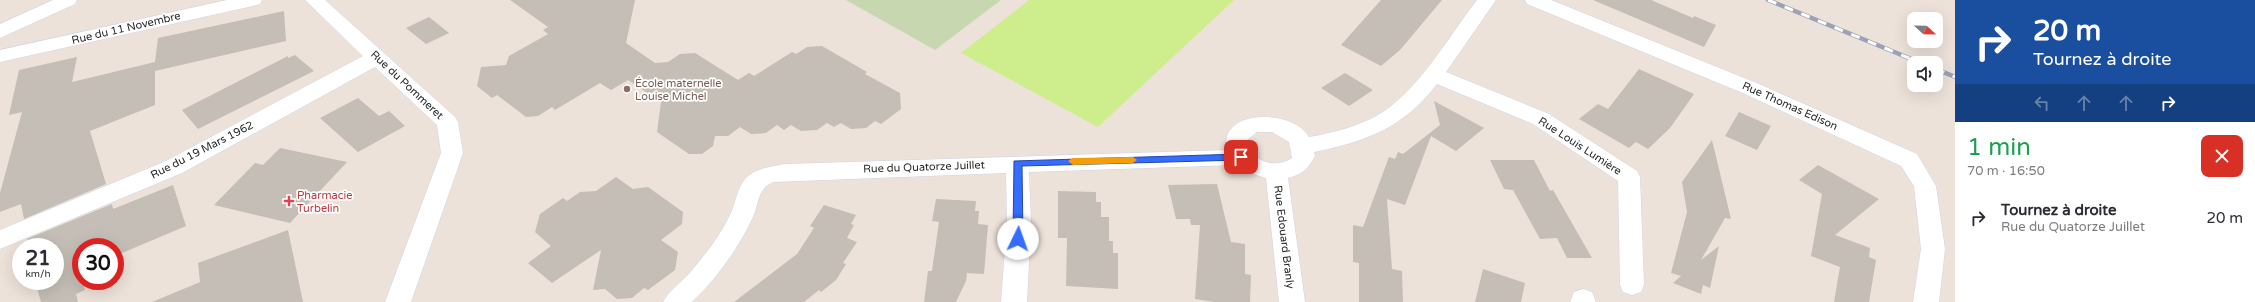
<!DOCTYPE html>
<html lang="fr">
<head>
<meta charset="utf-8">
<style>
  body { margin:0; font-family:"Varela Round",sans-serif; background:#f7f7f7; color:#2b2b33; height:100vh; display:flex; flex-direction:column; font-size:15px; white-space:nowrap }
  * { box-sizing:border-box; margin:0 }
  p { font-size:13px; color:#7c7c81 }
  .icon { flex:none; width:22px; height:22px; fill:none; stroke:currentColor; stroke-width:2; stroke-linecap:round; stroke-linejoin:round }
  .map { position:relative; flex:1; overflow:hidden }
  .drawer { display:flex; flex-direction:column; background:#fff; width:300px }
  .drawer>* { flex:none }
  .top-card { background:#1a4fa0; color:#fff; overflow:hidden }
  .needle { width:26px; rotate:112deg }
  .fabs { position:absolute; left:1907px; top:12px; display:grid; gap:8px }
  .fabs a { display:grid; place-items:center; width:36px; height:36px; border-radius:8px; background:#fff; box-shadow:0 4px 16px #0002; font-size:20px }
  .speed { position:absolute; left:12px; top:238px; display:flex; gap:8px; font-size:20px; font-weight:700; text-align:center }
  .speed>* { display:grid; place-content:center; width:52px; height:52px; border-radius:50%; background:#fff; box-shadow:0 4px 16px #0002; line-height:1 }
  .speed small { font-size:10px; font-weight:400 }
  .speed .limit { border:6px solid #d22; background:#fff; color:#111 }
  .pin { position:absolute; display:grid; place-items:center; width:34px; height:34px; color:#fff; margin:-17px; border-radius:8px; box-shadow:0 2px 6px #0006 }
  .me { position:absolute; width:44px; margin:-22px; rotate:3deg; stroke-linejoin:round; filter:drop-shadow(0 0 3px #0008) }
  .turn { display:flex; align-items:center; gap:14px; height:84px; padding:0 12px; font-size:18px }
  .turn .icon { width:52px; height:52px; stroke-width:2.5 }
  .turn b { display:block; font-size:28px; line-height:34px }
  .lanes { display:flex; align-items:center; height:38px; padding:0 12px; background:#0003; justify-content:center; gap:20px; direction:ltr }
  .lanes .off { opacity:.35 }
  .round { display:grid; place-items:center; flex:none; width:42px; height:42px; border-radius:8px; background:#f7f7f7 }
  .summary { display:flex; align-items:center; justify-content:space-between; height:68px; padding:0 12px }
  h1 { font-size:24px; font-weight:600; line-height:30px; color:#1e9e55 }
  ul { padding:0; list-style:none }
  li { display:flex; align-items:center; gap:12px; height:56px; padding:0 12px }
  li div { flex:1 }
  li b { display:block; font-size:15px }
  li em { font-style:normal }
  main { display:flex; flex:1; min-height:0 }
  .map>svg:first-child { display:block }
</style>
</head>
<body>
<main>
<div class="map">
<svg width="1955" height="302" viewBox="0 0 1955 302">
  <rect width="100%" height="100%" fill="#ece2da"/>
  <path fill="#c7d7b0" d="M846 0H1001L935 50Z"/>
  <path fill="#ceee8e" d="M1029 0H1234L1098 127 961 53Z"/>
  <g fill="#c4beb6">
    <path d="M510 0H635L626 43 655 63 668 62 680 54 695 53 738 80 749 73 754 76 792 52 796 54 807 47 822 46 867 72 865 74 900 93 901 109 881 124 875 121 866 128 851 129 841 123 834 127 827 123 817 130 801 131 791 125 784 130 777 125 766 133 751 134 740 127 728 136H715L713 146 702 154H689L657 132 661 102 628 80 611 90 600 83 555 110 552 107 538 116 526 117 497 95 492 98 477 86 481 67 506 65 509 56 548 34 543 30 548 27Z"/>
    <path d="M1381 0H1442L1400 50 1381 66 1341 45Z"/>
    <path d="M1593 0H1651L1693 18 1694 16 1716 25 1704 47Z"/>
    <path d="M284 11 286 41 155 71V105L90 131 106 184 24 219 21 204 0 212V193L22 112 9 115 19 70 77 57 72 82 155 62 158 38Z"/>
    <path d="M429 17 449 33 426 44 406 28Z"/>
    <path d="M295 55 314 71 198 129 182 110 288 56V58Z"/>
    <path d="M1639 69 1694 94 1670 128 1648 149 1636 142 1629 148 1579 119 1598 104 1608 109Z"/>
    <path d="M1345 73 1373 90 1349 106 1321 88Z"/>
    <path d="M358 98 379 116 389 111 405 126 358 152 320 118Z"/>
    <path d="M1434 101 1484 128 1456 151 1431 136 1405 205 1387 199 1392 269 1402 271 1403 302H1359V263L1353 262V225L1363 227 1389 157 1395 159 1398 152 1403 154 1440 125Z"/>
    <path d="M1739 112 1771 126 1757 150 1725 136Z"/>
    <path d="M1712 140 1731 219 1725 218 1701 260 1719 246 1710 288 1703 285 1701 294 1673 283 1681 276 1671 273 1687 212 1682 182Z"/>
    <path d="M280 148 347 162 290 223 214 205 255 163 263 165Z"/>
    <path d="M1490 160H1534L1550 191 1553 190 1592 258H1567L1557 238 1540 239 1513 190 1504 189Z"/>
    <path d="M1818 165 1879 199 1835 235 1870 248 1869 257 1876 260 1869 302H1834L1840 267 1811 256 1822 194 1799 180Z"/>
    <path d="M616 177 633 189 648 187 683 212 682 224 661 240 678 252 675 270 648 290 644 288 632 298 617 299 605 289 593 290 601 250 552 283 528 263 551 246 535 232 540 214 563 198 567 201 580 192 596 191Z"/>
    <path d="M1217 184 1231 242 1245 244V274L1251 275 1250 302H1215L1195 299 1200 225H1191L1190 219H1176L1168 185Z"/>
    <path d="M173 185 186 226 115 256V247H81V270H79L85 290 76 294 78 302H41L35 281H55V247H28L27 239 112 204 113 209Z"/>
    <path d="M1058 191 1096 192V202H1101V217H1109V241H1113V253H1118V289L1066 286 1067 238H1058Z"/>
    <path d="M936 199 976 201 975 211H979L978 224 988 225 984 274 967 273 966 281 956 302H924L928 271H932L939 222 932 221Z"/>
    <path d="M824 205 856 215 851 224 854 225 847 238 857 242 843 263 846 264 836 280 821 292 819 290 804 302H734L797 254 814 228 810 226Z"/>
    <path d="M288 230 303 302H152L200 282 198 263Z"/>
    <path d="M1483 269 1525 283 1521 302H1475Z"/>
  </g>
  <g fill="none" stroke-linecap="round" stroke-linejoin="round">
    <g stroke="#cfd5e3" stroke-width="1">
      <g id="minor">
        <path d="M53 0H77L75 4 0 38V24Z"/>
        <path d="M227 0H262L260 4 253 6 0 62V50Z"/>
        <path d="M305 0H325L455 117 458 122 463 153 411 302H385L441 153 437 125 375 67 182 173 0 249V230L166 161 363 56Z"/>
        <path d="M1477 0H1496L1446 72 1549 114 1637 171 1640 177 1644 285 1641 292 1632 295 1623 292 1620 285 1618 181 1533 124 1437 84C1403 128 1367 141 1314 152L1315 156C1308 169 1303 174 1288 178L1305 302H1279L1266 178 1247 172 1237 165 1029 172 1031 223 1027 302H1001L1007 223 1006 173 773 182C757 189 759 203 753 217 738 249 717 278 692 302H663C669 291 679 284 688 275 703 257 719 238 729 217 736 204 736 189 746 178 756 168 773 166 786 164L1227 150C1218 108 1293 109 1309 137 1332 133 1356 127 1376 116 1416 95 1449 36 1477 0ZM1257 132H1272L1289 142 1292 158C1275 170 1250 161 1247 140Z"/>
        <path d="M1525 0H1551L1759 84 1917 154 1936 186 1945 249 1939 302H1913L1921 249 1914 186 1901 166 1745 94 1527 4Z"/>
        <path d="M1583 289 1592 292 1596 302H1570L1574 292Z"/>
      </g>
    </g>
    <use href="#minor" fill="#fff" fill-rule="evenodd"/>
    <g stroke="#9ca2b4" stroke-width="4.5">
      <g id="rail">
        <path d="M1768 0 1921 63"/>
        <path d="M1936 69 1955 77"/>
      </g>
    </g>
    <use href="#rail" stroke="#fff" stroke-width="3" stroke-dasharray="9" stroke-linecap="butt"/>
  </g>
  <path fill="#346dff" stroke="#2247a6" d="M1241 154 1246 157 1241 160 1022 166 1023 239 1018 243 1013 239 1014 161Z"/>
  <path fill="#f59e0b" d="M1133 157 1137 160 1133 163 1073 165 1068 161 1073 158Z"/>
  <circle fill="#8d6e63" stroke="#fff" stroke-width="1.5" cx="627" cy="89" r="4"/>
  <path fill="#e0444e" stroke="#fff" stroke-width="1.5" d="M287 195h4v4h4v4h-4v4h-4v-4h-4v-4h4z"/>
  <g text-anchor="middle" dominant-baseline="central" stroke-width="3.5" stroke-linejoin="round" paint-order="stroke">
    <g font-size="11" fill="#292929" stroke="#fff">
      <text transform="translate(126 28) rotate(-13)">Rue du 11 Novembre</text>
      <text transform="translate(407 85) rotate(43)">Rue du Pommeret</text>
      <text transform="translate(1790 106) rotate(24)">Rue Thomas Edison</text>
      <text transform="translate(1580 146) rotate(33)">Rue Louis Lumière</text>
      <text transform="translate(202 150) rotate(-27)">Rue du 19 Mars 1962</text>
      <text transform="translate(924 167) rotate(-2)">Rue du Quatorze Juillet</text>
      <text transform="translate(1284 237) rotate(83)">Rue Edouard Branly</text>
    </g>
    <g font-size="11" fill="#785e54" stroke="#fff" text-anchor="start">
      <text x="635" y="83">École maternelle<tspan x="635" dy="13">Louise Michel</tspan></text>
    </g>
    <g font-size="11" fill="#be3a42" stroke="#fff" text-anchor="start">
      <text x="297" y="195">Pharmacie<tspan x="297" dy="13">Turbelin</tspan></text>
    </g>
  </g>
</svg>
<div class="fabs">
<a><svg class="needle" viewBox="-14 -14 28 28"><path d="M0-13l5 13h-10z" fill="#e53935"/><path d="M0 13l5-13h-10z" fill="#7c7c81"/></svg></a>
<a><svg class="icon" aria-label="sound" viewBox="0 0 24 24"><path d="M4 9h4l5-4v14l-5-4H4zM17 9q2 3 0 6"/></svg></a>
</div>
<div class="speed"><div>21<small>km/h</small></div><div class="limit">30</div></div>
<div class="pin" style="left:1241px;top:157px;background:#d93025"><svg class="icon" aria-label="arrive" viewBox="0 0 24 24"><path d="M6 21V4h12l-3 4 3 4H6"/></svg></div>
<svg class="me" style="left:1018px;top:239px" viewBox="-20 -20 40 40"><circle r="19" fill="#fff"/><path d="M0-13L10 11 0 6-10 11z" fill="#346dff"/></svg>
</div>
<section class="drawer">
<div class="top-card">
<div class="turn"><svg class="icon" aria-label="right" viewBox="0 0 24 24"><path d="M7 20v-9h11M14 6l5 5-5 5"/></svg><div><b>20 m</b>Tournez à droite</div></div>
<div class="lanes"><svg class="icon off" aria-label="left" viewBox="0 0 24 24"><path d="M17 20v-9H6M10 6l-5 5 5 5"/></svg><svg class="icon off" aria-label="ahead" viewBox="0 0 24 24"><path d="M12 20V5M6 11l6-6 6 6"/></svg><svg class="icon off" aria-label="ahead" viewBox="0 0 24 24"><path d="M12 20V5M6 11l6-6 6 6"/></svg><svg class="icon" aria-label="right" viewBox="0 0 24 24"><path d="M7 20v-9h11M14 6l5 5-5 5"/></svg></div>
</div>
<div class="summary"><div><h1>1 min</h1><p>70 m · 16:50</p></div><a class="round" style="background:#d93025;color:#fff"><svg class="icon" aria-label="close" viewBox="0 0 24 24"><path d="M6 6l12 12M18 6L6 18"/></svg></a></div>
<ul>
<li><svg class="icon" aria-label="right" viewBox="0 0 24 24"><path d="M7 20v-9h11M14 6l5 5-5 5"/></svg><div><b>Tournez à droite</b><p>Rue du Quatorze Juillet</p></div><em>20 m</em></li>
</ul>
</section>
</main>
</body>
</html>
